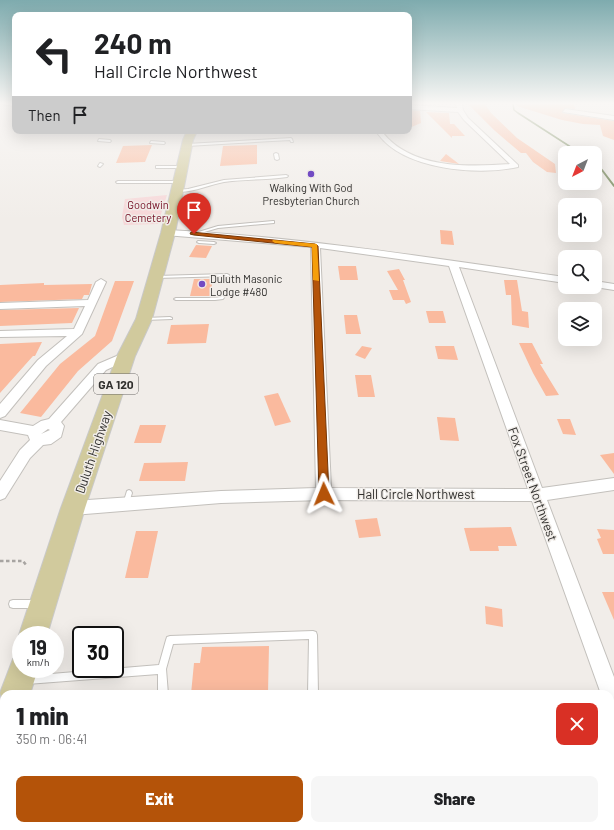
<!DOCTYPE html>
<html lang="en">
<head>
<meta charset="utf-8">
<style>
  body { margin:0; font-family:Barlow,sans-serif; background:#f6f6f6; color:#202124; height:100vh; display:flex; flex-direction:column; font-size:15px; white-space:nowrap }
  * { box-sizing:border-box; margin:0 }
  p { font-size:13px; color:#757577 }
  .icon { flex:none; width:22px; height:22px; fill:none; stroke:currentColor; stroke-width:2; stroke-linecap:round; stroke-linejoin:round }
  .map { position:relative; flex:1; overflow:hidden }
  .drawer { position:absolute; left:0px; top:690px; width:614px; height:140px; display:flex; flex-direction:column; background:#fff; border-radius:12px 12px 0 0; box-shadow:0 4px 16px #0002 }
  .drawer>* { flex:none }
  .top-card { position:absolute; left:12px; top:12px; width:400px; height:122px; border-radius:8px; box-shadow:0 4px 16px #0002; background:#fff; color:#202124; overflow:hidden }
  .needle { width:26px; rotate:222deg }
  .controls { position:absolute; left:558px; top:146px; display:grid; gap:8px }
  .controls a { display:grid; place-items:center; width:44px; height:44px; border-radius:8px; background:#fff; box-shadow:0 4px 16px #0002; font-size:20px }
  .speed { position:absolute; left:12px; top:626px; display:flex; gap:8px; font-size:20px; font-weight:700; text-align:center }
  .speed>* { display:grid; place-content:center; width:52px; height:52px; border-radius:50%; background:#fff; box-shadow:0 4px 16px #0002; line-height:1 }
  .speed small { font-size:10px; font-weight:400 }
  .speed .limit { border:2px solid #111; border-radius:6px; background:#fff; color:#111 }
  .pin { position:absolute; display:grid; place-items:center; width:34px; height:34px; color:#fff; margin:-41px -17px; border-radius:50% 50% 50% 0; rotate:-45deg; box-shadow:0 0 4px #0007 }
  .pin .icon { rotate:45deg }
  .me { position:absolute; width:44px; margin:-22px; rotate:358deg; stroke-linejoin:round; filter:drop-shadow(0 0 3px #0008) }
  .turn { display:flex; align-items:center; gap:14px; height:84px; padding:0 16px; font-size:18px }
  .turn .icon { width:52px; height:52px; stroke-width:2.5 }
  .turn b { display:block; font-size:28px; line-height:34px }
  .then { display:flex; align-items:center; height:38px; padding:0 16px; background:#0003; gap:8px; font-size:15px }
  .round { display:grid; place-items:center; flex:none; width:42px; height:42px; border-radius:8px; background:#f6f6f6 }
  .summary { display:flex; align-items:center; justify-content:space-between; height:68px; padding:0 16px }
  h1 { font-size:24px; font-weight:800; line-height:30px }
  .cta { display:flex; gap:8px; margin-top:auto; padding:8px 16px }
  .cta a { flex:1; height:46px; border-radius:8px; background:#b45309; color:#fff; font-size:16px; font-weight:800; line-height:46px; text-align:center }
  .cta a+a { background:#f6f6f6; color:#202124 }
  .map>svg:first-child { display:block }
</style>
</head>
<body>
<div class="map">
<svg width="614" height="830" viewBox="0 0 614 830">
  <rect width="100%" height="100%" fill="#f1ede9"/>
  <path fill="#f6d7d8" d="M167 195 158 224 124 225 122 217 125 199Z"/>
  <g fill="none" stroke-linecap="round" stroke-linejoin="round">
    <path stroke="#687d4a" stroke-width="1.5" d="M513 104 514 110 518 113 580 153"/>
    <path stroke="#687d4a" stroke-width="2" d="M595 165 602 170 614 186"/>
  </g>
  <g fill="#faba9e">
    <path d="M468 104H485L491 113 517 138 555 164 556 173 547 172 533 162 526 153H521L494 130Z"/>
    <path d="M517 104H574L575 109 565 108 562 113 614 121V140L603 136 600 125 583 124 562 120 517 106Z"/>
    <path d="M409 110 420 111 421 123 409 128Z"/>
    <path d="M426 112 449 113 450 124H454L465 136H452V138Z"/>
    <path d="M152 145 145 162 116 163 123 146Z"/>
    <path d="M257 145V164L220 166 223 146Z"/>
    <path d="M446 154 459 164 440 161Z"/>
    <path d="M440 230 452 231 454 245 441 244Z"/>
    <path d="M196 245 212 246 206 258 189 257Z"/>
    <path d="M338 266H356L358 280H340Z"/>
    <path d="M399 269 405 280H403L411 302 406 304 404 300H393L389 290H398L387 271Z"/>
    <path d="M194 279H213L210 296H190Z"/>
    <path d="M504 280H517L522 311 528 312 529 328 512 325 511 295H506Z"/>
    <path d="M115 281H134L112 341 78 371 41 417 20 413 60 364 95 336Z"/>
    <path d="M44 283V285L92 284 89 295H84L82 299 0 302V285Z"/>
    <path d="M79 308 72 323 0 326V310Z"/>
    <path d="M426 311H443L446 323H429Z"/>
    <path d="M344 315H357L361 334H346Z"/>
    <path d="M209 324 206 343 167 344 171 325Z"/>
    <path d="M42 342 35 356H33L0 393V344Z"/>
    <path d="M519 343H532L543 364H540L559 395 546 396 533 373Z"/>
    <path d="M362 346 372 348 365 359 355 355Z"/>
    <path d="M435 346H454L458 360 438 359Z"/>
    <path d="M355 375H371L375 397H358Z"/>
    <path d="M278 393 291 422 275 426 264 396Z"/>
    <path d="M437 417 455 418 459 441 440 440Z"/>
    <path d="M557 419H570L576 435 563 434Z"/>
    <path d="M140 425H166L161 443H134Z"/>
    <path d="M614 453V474L600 455Z"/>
    <path d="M188 462 185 481H139L144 463Z"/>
    <path d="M377 518 381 536 359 538 355 520Z"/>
    <path d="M511 527 517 546H498L499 551H470L464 528Z"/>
    <path d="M597 529 614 530V554H603L597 539 601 538Z"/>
    <path d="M136 531H158L148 578H125Z"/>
    <path d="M602 592H614V620Z"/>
    <path d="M485 606 502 609 503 627 486 624Z"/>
    <path d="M269 646 268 693 191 694 194 663H200L202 647Z"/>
  </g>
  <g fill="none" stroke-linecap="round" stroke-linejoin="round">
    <g stroke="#c3c0bc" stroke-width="2">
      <g id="lane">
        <path d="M291 138 292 139 293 142H291L290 140 187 146 186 145 187 144Z"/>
        <path d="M99 139 110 140 111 141 110 142 98 141Z"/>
        <path d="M151 141 164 142 165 143 164 144 150 143Z"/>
        <path d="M276 153 278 154 279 159 277 160 275 159 274 154Z"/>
        <path d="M100 163 103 164 100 167 98 166Z"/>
        <path d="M157 166H182L184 167 182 168H156V166Z"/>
        <path d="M286 175 288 176 287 177C266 180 245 179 224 182 212 184 186 195 175 191L177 190 188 189 224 180Z"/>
        <path d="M118 181H179L181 182 179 183H117L116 182Z"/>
        <path d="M273 221H274V223L218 228 194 235 192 234 218 226Z"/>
        <path d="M198 241 214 242 216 243 214 244 199 243 197 242Z"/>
        <path d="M227 274 229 275V276L156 278 154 277 156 276Z"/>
        <path d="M222 294H226V295L223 299 215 300H176L174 299 176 298H215L220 297Z"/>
        <path d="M170 317 172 318V319L145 320 143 319 145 318Z"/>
        <path d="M129 490 131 491 132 493 128 506 126 507 124 506 123 504 127 491Z"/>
        <path d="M13 600H37L40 601 41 604 40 607 37 608H13L10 607 9 604 10 601Z"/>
        <path d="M313 631 316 632 317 635 318 694H308L309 639 173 644 166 669 168 694H158V674L27 684 24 683 23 680 24 677 27 676 159 665 166 640 167 637 170 636Z"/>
        <path d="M87 826H97L96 830H86Z"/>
      </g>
    </g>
    <g stroke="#c3c0bc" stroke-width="2">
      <g id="street">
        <path d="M1 104H15V106Z"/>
        <path d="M456 104H462L463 110 468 118 518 165V167C478 176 404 170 378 134L383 133C412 169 468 167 510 164L464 120 458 112 409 109V105L457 108Z"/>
        <path d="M565 109 614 116V120L563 112Z"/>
        <path d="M168 230C301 237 433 258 565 277V283L459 267 542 488 614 478V490L547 500 614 677V713L610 711V694H601L532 501 324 500 221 503 73 515 68 513 65 508 68 503 73 501 221 491 316 488 311 247 165 235V231ZM320 248 449 266 528 489 331 488Z"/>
        <path d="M101 279 106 282 82 334 46 366 5 416 0 418V404L38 360 67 336 0 337V331L74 329 85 306 0 309V303L88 300 96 282Z"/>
        <path d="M595 281 614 284V290L595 287Z"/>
        <path d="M126 352 130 353 132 356 130 359 106 370 61 422 64 426 61 437 51 444 43 445 30 458 5 498 0 500V481L20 450 30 440 28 435 0 430V420L33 426 41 421 49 419 98 364ZM48 429 50 430 41 434Z"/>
        <path d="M4 767V789L0 790V768Z"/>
        <path d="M314 826H336L337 830H313Z"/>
      </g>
    </g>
    <g stroke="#c9c9c9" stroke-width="2">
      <g id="primary">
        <path d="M187 131H197L193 140 175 233 152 319 135 356 85 508 47 635H21V640L19 635 61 508 117 356 136 319 161 233 183 140Z"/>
        <path d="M21 655V669H38L30 694H4V704L0 693 13 659Z"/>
        <path d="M4 714V757L0 759V716Z"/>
      </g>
    </g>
    <path stroke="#a7a4a1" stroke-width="2.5" stroke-dasharray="3.5 2.5" stroke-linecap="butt" d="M0 561H23L26 565"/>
    <use href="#lane" fill="#fff" fill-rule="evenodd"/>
    <use href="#street" fill="#fff" fill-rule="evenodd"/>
    <use href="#primary" fill="#d1ca9d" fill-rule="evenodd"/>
  </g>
  <linearGradient id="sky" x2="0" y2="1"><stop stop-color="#7eabae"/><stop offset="0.47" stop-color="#f9f7f5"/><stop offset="1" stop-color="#f9f7f5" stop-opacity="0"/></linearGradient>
  <rect width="614" height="220" fill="url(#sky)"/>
  <path fill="#b45309" stroke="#753606" d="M191 232 315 244 318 246 329 494 327 497H320L319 494 312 247 194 235 190 234Z"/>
  <path fill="#f59e0b" d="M273 240 317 244 319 281 313 280 312 247 275 243 272 241Z"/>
  <g fill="#724bc3" stroke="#f1ede9" stroke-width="1.5">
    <circle cx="311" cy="174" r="4"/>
    <circle cx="202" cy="284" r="4"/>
  </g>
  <g text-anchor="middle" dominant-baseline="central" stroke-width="3" stroke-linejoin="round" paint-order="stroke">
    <g font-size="11" fill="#31302e" stroke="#f1ede9">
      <text x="311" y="187">Walking With God<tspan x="311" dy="13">Presbyterian Church</tspan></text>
      <text x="210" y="278" text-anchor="start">Duluth Masonic<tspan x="210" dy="13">Lodge #480</tspan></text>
    </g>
    <g font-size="11" fill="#750e23" stroke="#f1ede9">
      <text x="148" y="204">Goodwin<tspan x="148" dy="13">Cemetery</tspan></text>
    </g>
    <rect fill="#f1ede9" stroke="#6b6966" stroke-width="1" x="94" y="374" width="44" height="20" rx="3"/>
    <g font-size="12" font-weight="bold" fill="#31302e">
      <text x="116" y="384">GA 120</text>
    </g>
    <g font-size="13" fill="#31302e" stroke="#f1ede9">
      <text transform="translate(93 452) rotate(-71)">Duluth Highway</text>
      <text transform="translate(533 484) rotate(70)">Fox Street Northwest</text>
      <text x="416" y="494">Hall Circle Northwest</text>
    </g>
  </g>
</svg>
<div class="controls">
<a><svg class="needle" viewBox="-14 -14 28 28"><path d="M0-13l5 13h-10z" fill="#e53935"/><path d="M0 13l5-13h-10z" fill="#757577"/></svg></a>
<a><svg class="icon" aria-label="sound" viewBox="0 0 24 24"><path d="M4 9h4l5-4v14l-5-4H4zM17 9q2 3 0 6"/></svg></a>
<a><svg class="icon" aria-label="search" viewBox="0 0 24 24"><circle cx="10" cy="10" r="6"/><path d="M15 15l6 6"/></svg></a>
<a><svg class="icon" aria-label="layers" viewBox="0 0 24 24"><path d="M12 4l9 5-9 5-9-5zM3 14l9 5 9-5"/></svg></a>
</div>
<div class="speed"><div>19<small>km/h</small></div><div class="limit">30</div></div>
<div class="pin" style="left:194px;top:234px;background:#d93025"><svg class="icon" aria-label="arrive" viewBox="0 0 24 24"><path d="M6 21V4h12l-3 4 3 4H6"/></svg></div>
<svg class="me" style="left:324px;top:494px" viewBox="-20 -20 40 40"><path d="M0-17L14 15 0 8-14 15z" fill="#b45309" stroke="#fff" stroke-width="4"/></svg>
<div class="top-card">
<div class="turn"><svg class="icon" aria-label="left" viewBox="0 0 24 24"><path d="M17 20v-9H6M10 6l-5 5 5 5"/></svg><div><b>240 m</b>Hall Circle Northwest</div></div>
<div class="then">Then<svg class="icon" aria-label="arrive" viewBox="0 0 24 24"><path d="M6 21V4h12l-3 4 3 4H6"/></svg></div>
</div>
<section class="drawer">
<div class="summary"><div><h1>1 min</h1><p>350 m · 06:41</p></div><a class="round" style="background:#d93025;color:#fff"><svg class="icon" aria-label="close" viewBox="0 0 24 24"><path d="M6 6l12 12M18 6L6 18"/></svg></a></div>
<div class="cta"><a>Exit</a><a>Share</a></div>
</section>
</div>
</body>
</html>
